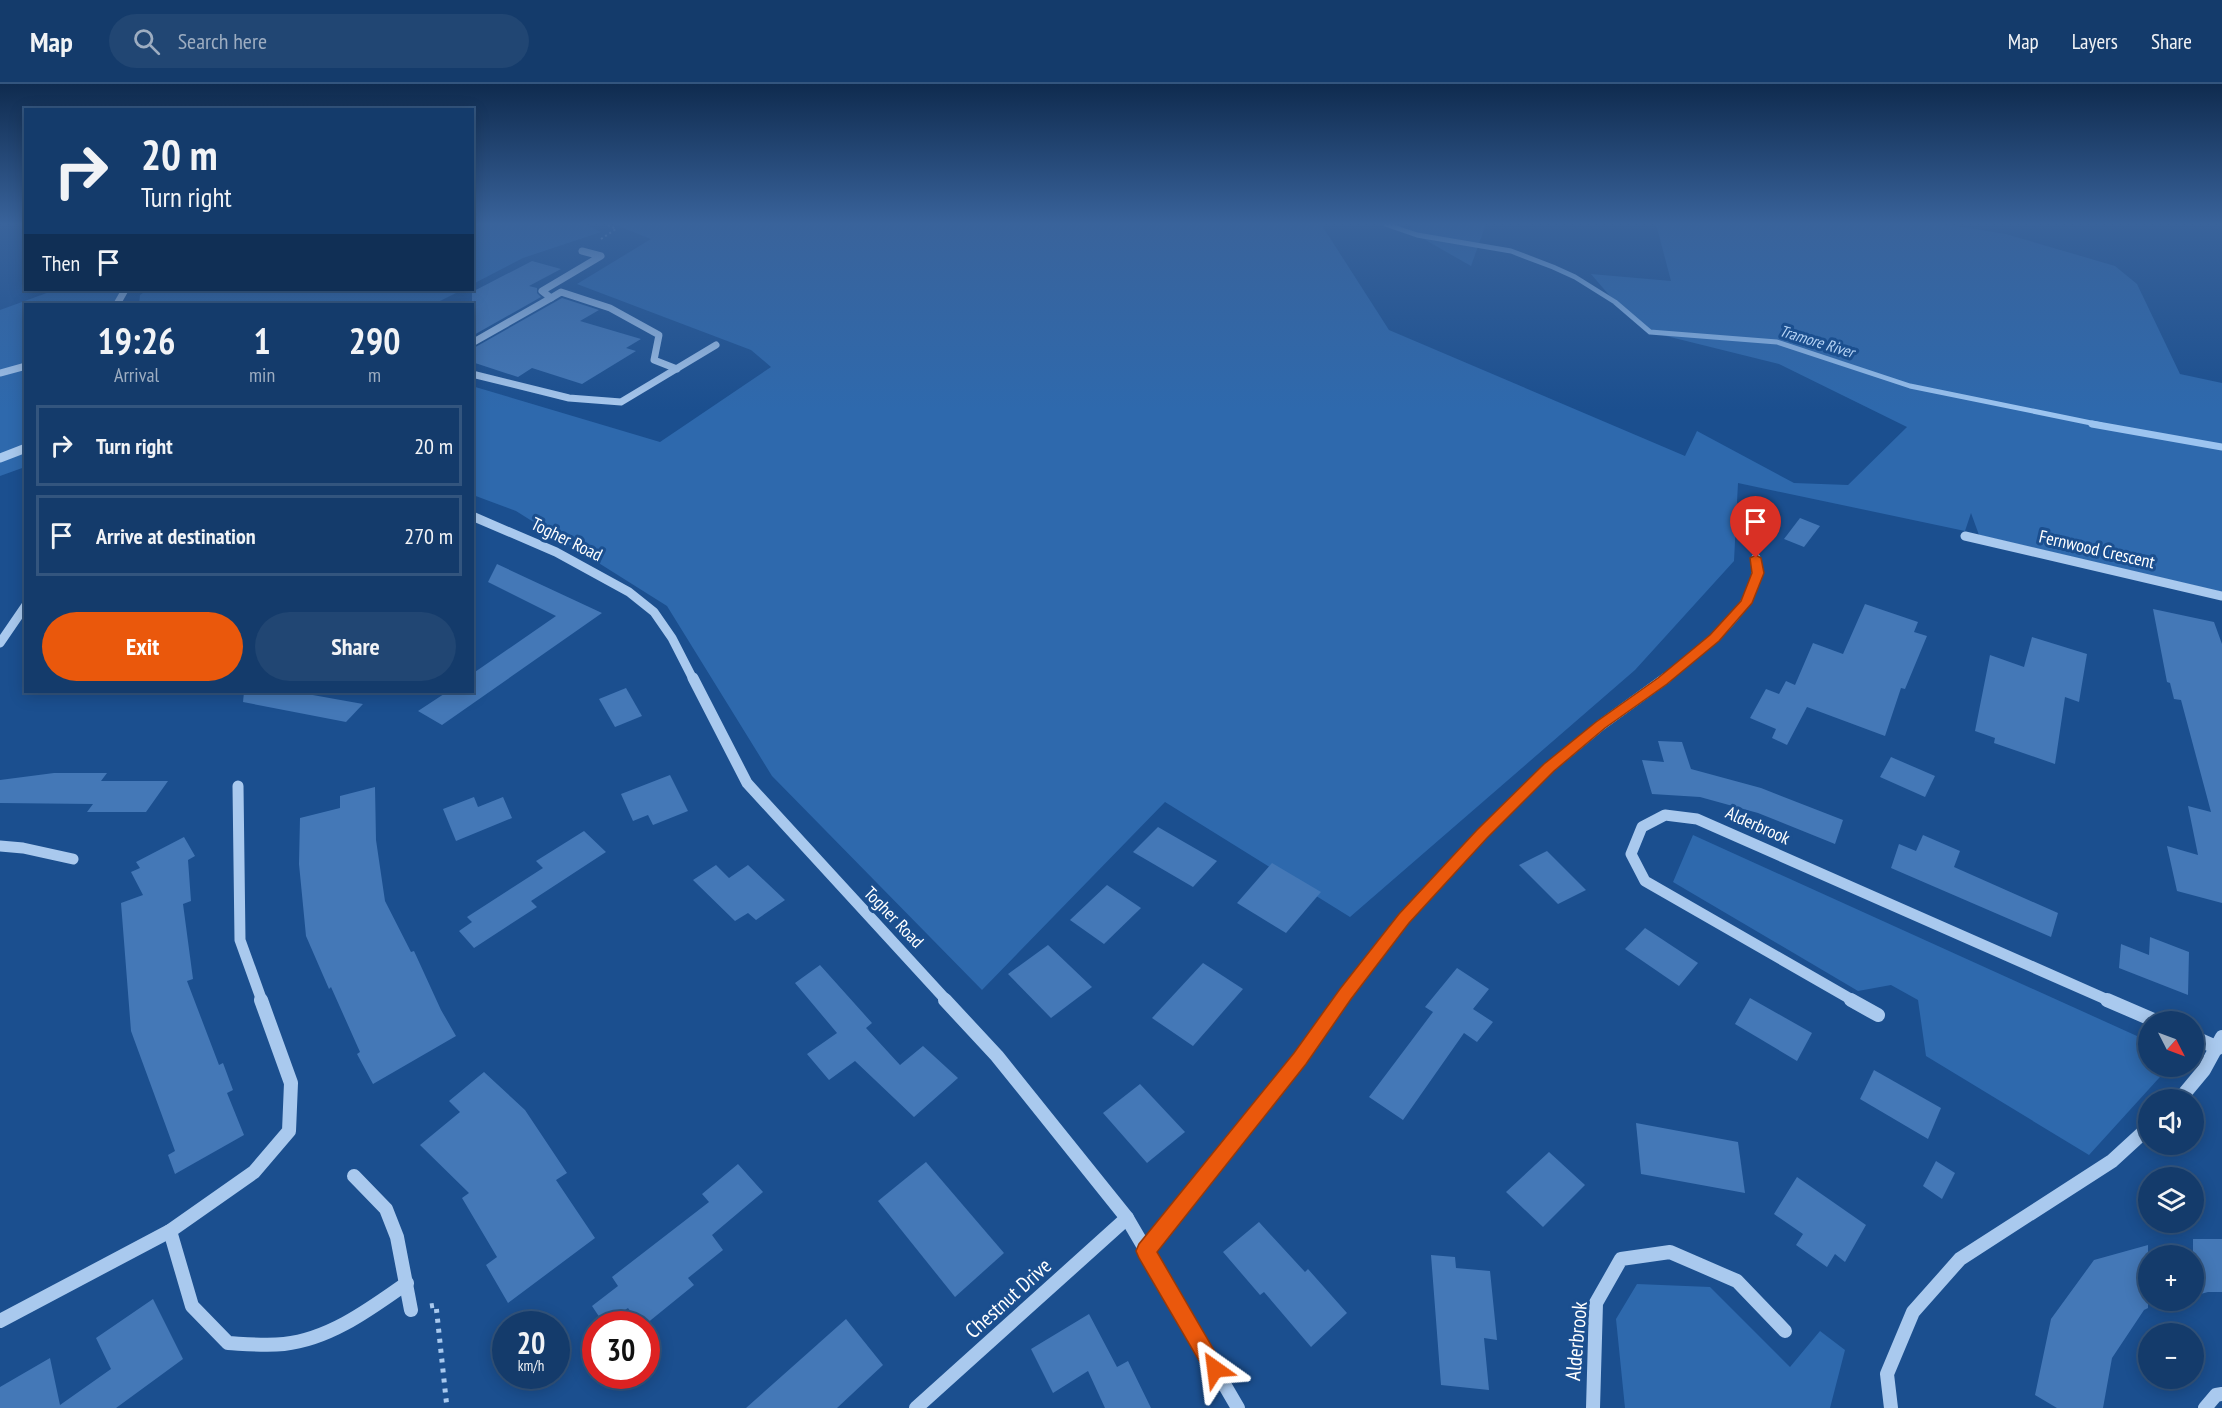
<!DOCTYPE html>
<html lang="en">
<head>
<meta charset="utf-8">
<style>
  body { margin:0; font-family:"PT Sans Narrow",sans-serif; background:#214673; color:#f1f3f6; height:100vh; display:flex; flex-direction:column; font-size:22px; white-space:nowrap }
  * { box-sizing:border-box; margin:0 }
  p { font-size:20px; color:#9dadc1 }
  .icon { flex:none; width:33px; height:33px; fill:none; stroke:currentColor; stroke-width:2; stroke-linecap:round; stroke-linejoin:round }
  .map { position:relative; flex:1; overflow:hidden }
  .drawer { position:absolute; left:24px; top:219px; width:450px; height:390px; display:flex; flex-direction:column; background:#143b6b; border-radius:0px; box-shadow:0 3px 15px #0003,0 0 0 2px #33557e }
  .drawer>* { flex:none }
  .banner { position:absolute; left:24px; top:24px; width:450px; height:183px; border-radius:0px; box-shadow:0 3px 15px #0003,0 0 0 2px #33557e; background:#143b6b; color:#f1f3f6; overflow:hidden }
  .needle { width:39px; rotate:132deg }
  .buttons { position:absolute; left:2138px; top:927px; display:grid; gap:12px }
  .buttons a { display:grid; place-items:center; width:66px; height:66px; border-radius:50%; background:#143b6b; box-shadow:0 3px 15px #0003,0 0 0 2px #33557e; font-size:30px }
  .speed { position:absolute; left:492px; top:1227px; display:flex; gap:12px; font-size:30px; font-weight:700; text-align:center }
  .speed>* { display:grid; place-content:center; width:78px; height:78px; border-radius:50%; background:#143b6b; box-shadow:0 3px 15px #0003,0 0 0 2px #33557e; line-height:1 }
  .speed small { font-size:15px; font-weight:400 }
  .speed .limit { border:9px solid #d22; background:#fff; color:#111 }
  .pin { position:absolute; display:grid; place-items:center; width:51px; height:51px; color:#fff; margin:-62px -26px; border-radius:50% 50% 50% 0; rotate:-45deg; box-shadow:0 0 6px #0007 }
  .pin .icon { rotate:45deg }
  .me { position:absolute; width:66px; margin:-33px; rotate:329deg; stroke-linejoin:round; filter:drop-shadow(0 0 4px #0008) }
  .turn { display:flex; align-items:center; gap:21px; height:126px; padding:0 18px; font-size:27px }
  .turn .icon { width:78px; height:78px; stroke-width:2.5 }
  .turn b { display:block; font-size:42px; line-height:51px }
  .then { display:flex; align-items:center; height:57px; padding:0 18px; background:#0003; gap:12px; font-size:22px }
  .eta { display:flex; justify-content:space-evenly; align-items:center; height:102px; text-align:center }
  .eta b { font-size:36px; font-weight:700; line-height:42px }
  .button { display:flex; gap:12px; margin-top:auto; padding:12px 18px }
  .button a { flex:1; height:69px; border-radius:36px; background:#ea580c; color:#fff; font-size:24px; font-weight:700; line-height:69px; text-align:center }
  .button a+a { background:#214673; color:#f1f3f6 }
  ul { padding:0; list-style:none }
  li { display:flex; align-items:center; gap:18px; height:81px; margin:0 12px 9px; padding:0 6px; border:3px solid #33557e; border-radius:0px }
  li div { flex:1 }
  li b { display:block; font-size:22px }
  li em { font-style:normal }
  header { display:flex; align-items:center; gap:36px; box-sizing:border-box; height:84px; padding:0 30px; background:#143b6b; border-bottom:2px solid #33557e }
  header strong { font-size:28px }
  nav { display:flex; gap:33px; margin-inline-start:auto; font-size:21px }
  .search { width:420px; height:54px; background:#214673; display:flex; align-items:center; gap:15px; box-sizing:border-box; padding:0 21px; border-radius:33px; color:#9dadc1; font-size:22px }
  .map>svg:first-child { display:block }
</style>
</head>
<body>
<header>
<strong>Map</strong>
<div class="search"><svg class="icon" aria-label="search" viewBox="0 0 24 24"><circle cx="10" cy="10" r="6"/><path d="M15 15l6 6"/></svg>Search here</div>
<nav><a>Map</a><a>Layers</a><a>Share</a></nav>
</header>
<div class="map">
<svg width="2222" height="1324" viewBox="0 0 2222 1324">
  <rect width="100%" height="100%" fill="#1b4f8f"/>
  <g fill="#2e69ad">
    <path d="M473 140H585L601 148 523 174 473 200Z"/>
    <path d="M613 140H1321L1389 246 1685 372 1697 347 1794 399 1848 401 1907 343 1779 280 1650 248 1615 218 1591 190 1671 197 1656 140H1942L2006 150 2115 182 2137 200 2180 290 2222 299V508L1979 451 1971 429 1965 447 1738 399 1734 477 1635 586 1350 833 1165 718 982 906 772 692 667 522 516 427 473 411 472 302 660 358 771 283 751 266 577 200 651 155Z"/>
    <path d="M1413 140H1486L1471 182 1408 146Z"/>
    <path d="M55 206H125L117 220H26L25 383 0 392V226Z"/>
    <path d="M147 206H462L434 220H139L140 211Z"/>
    <path d="M1693 751 2148 957V982L2169 983 2089 1071 1926 972 1918 916 1891 901 1858 907 1673 798Z"/>
    <path d="M1637 1200 1710 1203 1790 1283 1820 1247 1845 1266 1830 1324H1625L1616 1235Z"/>
  </g>
  <g fill="none" stroke-linecap="round" stroke-linejoin="round">
    <path stroke="#9cc4f0" stroke-width="5" d="M1385 140 1417 151 1511 167 1553 183 1575 193 1615 218 1650 248 1777 258 1910 302 2101 341"/>
    <path stroke="#9cc4f0" stroke-width="7" d="M2092 340 2222 363"/>
  </g>
  <g fill="#4478b7">
    <path d="M532 177 561 185 529 202 537 204V209L541 213 472 252V208Z"/>
    <path d="M562 214 599 226 580 237 641 255 626 264 636 267 582 300 532 284 518 293 472 278V265Z"/>
    <path d="M1800 434 1820 442 1804 463 1784 455Z"/>
    <path d="M497 480 602 529 442 641 418 627 447 608H472V590L556 532 488 498Z"/>
    <path d="M1865 520 1918 538 1914 548 1927 552 1905 605 1901 604 1885 652 1807 623 1787 661 1772 654 1776 645 1750 634 1766 605 1779 610 1786 597 1795 601 1813 559 1843 570Z"/>
    <path d="M2153 525 2214 538 2222 560V819L2177 807 2167 762 2198 771 2188 722 2211 728 2181 616 2174 615 2170 599 2167 598Z"/>
    <path d="M2032 553 2087 570 2079 618 2065 613 2055 680 1994 659 1995 654 1975 647 1990 571 2024 583Z"/>
    <path d="M626 604 642 632 615 643 599 615Z"/>
    <path d="M244 608H296L363 620 346 638 243 618Z"/>
    <path d="M1658 657 1682 658 1691 685 1761 704 1843 736 1835 760 1758 729 1700 713 1652 710 1642 676 1664 678Z"/>
    <path d="M1891 673 1935 692 1925 713 1880 693Z"/>
    <path d="M54 689H107L101 697H168L146 728H87L93 720 0 719V696Z"/>
    <path d="M670 691 688 727 653 741 648 731 633 737 621 710Z"/>
    <path d="M375 703 376 756 385 817 411 868 414 867 441 926 456 952 373 1000 357 970 360 968 331 903 329 905 306 852 299 780 300 734 340 724V712Z"/>
    <path d="M474 713 478 723 503 713 512 734 456 757 443 725Z"/>
    <path d="M1158 743 1217 777 1193 803 1133 768Z"/>
    <path d="M584 747 606 768 531 817 537 823 474 864 459 847 472 838 467 833 543 784 536 777Z"/>
    <path d="M1923 751 1960 767 1954 783 2058 829 2051 853 1891 784 1899 760 1916 767Z"/>
    <path d="M184 753 195 772 188 776 191 817 183 820 193 895 187 897 219 981 223 979 233 1006 227 1009 244 1051 175 1090 168 1071 175 1067 131 947 121 819 143 811 131 788 140 784 136 778Z"/>
    <path d="M1547 767 1586 806 1558 820 1519 781Z"/>
    <path d="M1272 779 1321 808 1286 849 1237 819Z"/>
    <path d="M716 781 729 794 748 781 785 816 756 836 748 829 735 837 693 796Z"/>
    <path d="M1107 801 1141 824 1104 860 1070 836Z"/>
    <path d="M1645 844 1698 879 1679 902 1625 865Z"/>
    <path d="M2150 853 2189 868 2188 911 2119 884 2121 860 2149 871Z"/>
    <path d="M1048 861 1092 903 1051 934 1008 890Z"/>
    <path d="M1203 879 1243 905 1193 962 1152 934Z"/>
    <path d="M820 881 872 939 866 944 900 981 923 962 958 994 914 1033 855 977 829 996 807 970 837 949 795 899Z"/>
    <path d="M1457 884 1489 905 1473 925 1493 938 1477 958 1464 949 1403 1036 1369 1013 1433 928 1425 923Z"/>
    <path d="M1750 914 1812 949 1797 977 1735 940Z"/>
    <path d="M1874 986 1941 1024 1928 1055 1860 1015Z"/>
    <path d="M484 988 525 1026 567 1089 556 1096 595 1154 508 1219 486 1181 497 1173 462 1114 469 1109 420 1061 460 1028 449 1017Z"/>
    <path d="M1140 1000 1185 1048 1147 1079 1103 1029Z"/>
    <path d="M1636 1039 1738 1058 1745 1109 1641 1090Z"/>
    <path d="M1549 1068 1585 1101 1543 1143 1506 1108Z"/>
    <path d="M1936 1077 1955 1089 1942 1115 1923 1102Z"/>
    <path d="M926 1078 1004 1169 955 1213 878 1117Z"/>
    <path d="M738 1080 763 1108 712 1151 723 1166 688 1194 694 1201 646 1240H639L628 1224 604 1240 592 1222 618 1202 612 1193 709 1118 702 1110Z"/>
    <path d="M1797 1093 1866 1141 1845 1178 1835 1170 1827 1183 1796 1161 1803 1150 1774 1130Z"/>
    <path d="M1259 1138 1305 1188 1308 1185 1347 1229 1311 1263 1264 1208 1260 1211 1223 1168Z"/>
    <path d="M2193 1155H2222V1208H2208L2193 1212Z"/>
    <path d="M2148 1161V1224L2144 1226 2112 1274 2103 1324H2057L2035 1311 2051 1235 2094 1176Z"/>
    <path d="M1431 1171 1455 1173 1456 1184 1490 1187 1497 1256 1484 1254 1489 1306 1441 1301Z"/>
    <path d="M153 1215 183 1275 116 1324H0V1303L50 1274 60 1321 111 1285 96 1254Z"/>
    <path d="M1089 1230 1117 1283 1128 1277 1151 1324H1105L1088 1287 1053 1309 1031 1265Z"/>
    <path d="M846 1235 883 1281 837 1324H746Z"/>
  </g>
  <g fill="none" stroke-linecap="round" stroke-linejoin="round">
    <path stroke="#a9c9ee" stroke-width="2" stroke-dasharray="2 3" stroke-linecap="butt" d="M601 155 616 145 606 140"/>
    <path stroke="#a9c9ee" stroke-width="5" stroke-dasharray="4 6" stroke-linecap="butt" d="M430 1222 436 1221 447 1324"/>
    <g stroke="#a9c9ee" stroke-width="7">
      <path d="M551 214 561 208 610 224 659 251 654 276 677 285"/>
      <path d="M117 220 125 206"/>
      <path d="M472 259 551 214 542 207 601 172 582 167"/>
      <path d="M0 289 26 282"/>
      <path d="M472 290 569 314 621 318 716 261"/>
    </g>
    <g stroke="#a9c9ee" stroke-width="9">
      <path d="M0 374 26 364"/>
      <path d="M472 432 556 468 629 508 654 528 672 554 693 595"/>
      <path d="M1965 452 2222 512"/>
      <path d="M0 559 26 521"/>
      <path d="M1664 595C1699 566 1763 525 1756 474"/>
    </g>
    <g stroke="#a9c9ee" stroke-width="11">
      <path d="M693 594 747 699 947 917"/>
      <path d="M238 702 240 856 262 917"/>
      <path d="M0 762 23 764 73 775"/>
      <path d="M1340 917 1404 835 1482 750 1549 684 1601 641 1666 594"/>
      <path d="M1854 917 1645 797 1631 770 1642 743 1665 731 1697 735 2110 917"/>
    </g>
    <g stroke="#a9c9ee" stroke-width="14">
      <path d="M945 916 997 972 1127 1134 1238 1324"/>
      <path d="M1851 916 1878 931"/>
      <path d="M2107 916 2158 938"/>
      <path d="M2193 953 2218 964"/>
      <path d="M2179 1016 2204 986 2222 953"/>
      <path d="M354 1092 386 1125 397 1153 411 1226"/>
      <path d="M170 1147 192 1222 228 1259C246 1260 265 1262 284 1260 330 1255 370 1225 407 1199"/>
      <path d="M1146 1167 1300 974 1341 916"/>
      <path d="M0 1237 170 1147 254 1088 289 1047 291 999 261 916"/>
      <path d="M916 1324 1127 1134"/>
      <path d="M1593 1324 1596 1219 1621 1175 1670 1168 1737 1197 1785 1247"/>
      <path d="M1891 1324 1887 1290 1913 1228 1960 1175 2112 1077 2148 1044"/>
      <path d="M2205 1324 2216 1311 2222 1310"/>
    </g>
  </g>
  <linearGradient id="sky" x2="0" y2="1"><stop stop-color="#0f2b4f"/><stop offset="0.43" stop-color="#39639b"/><stop offset="1" stop-color="#39639b" stop-opacity="0"/></linearGradient>
  <rect width="2222" height="326" fill="url(#sky)"/>
  <path fill="#ea580c" stroke="#983908" stroke-width="1.5" d="M1756 471 1761 474 1764 489 1752 519 1719 557 1667 600 1605 644 1554 687 1487 754 1409 839 1351 915 1306 980 1157 1168 1225 1285 1222 1292 1215 1295 1208 1292 1139 1174 1136 1167 1139 1160 1294 969 1340 905 1399 830 1477 746 1544 680 1596 638 1658 594 1710 551 1741 517 1752 489 1750 474Z"/>
  <g text-anchor="middle" dominant-baseline="central" stroke-width="6" stroke-linejoin="round" paint-order="stroke">
    <g font-size="16" font-style="italic" fill="#b5d3f5" stroke="#1b4f8f">
      <text transform="translate(1817 257) rotate(17)">Tramore River</text>
    </g>
    <g font-size="18" fill="#fff" stroke="#1b4f8f">
      <text transform="translate(567 455) rotate(26)">Togher Road</text>
      <text transform="translate(2097 465) rotate(13)">Fernwood Crescent</text>
      <text transform="translate(1758 741) rotate(24)">Alderbrook</text>
      <text transform="translate(894 833) rotate(46)">Togher Road</text>
    </g>
    <g font-size="21" fill="#fff" stroke="#1b4f8f">
      <text transform="translate(1008 1214) rotate(-42)">Chestnut Drive</text>
      <text transform="translate(1576 1257) rotate(-85)">Alderbrook</text>
    </g>
  </g>
</svg>
<div class="buttons">
<a><svg class="needle" viewBox="-14 -14 28 28"><path d="M0-13l5 13h-10z" fill="#e53935"/><path d="M0 13l5-13h-10z" fill="#9dadc1"/></svg></a>
<a><svg class="icon" aria-label="sound" viewBox="0 0 24 24"><path d="M4 9h4l5-4v14l-5-4H4zM17 9q2 3 0 6"/></svg></a>
<a><svg class="icon" aria-label="layers" viewBox="0 0 24 24"><path d="M12 4l9 5-9 5-9-5zM3 14l9 5 9-5"/></svg></a>
<a>+</a>
<a>−</a>
</div>
<div class="speed"><div>20<small>km/h</small></div><div class="limit">30</div></div>
<div class="pin" style="left:1756px;top:474px;background:#d93025"><svg class="icon" aria-label="arrive" viewBox="0 0 24 24"><path d="M6 21V4h12l-3 4 3 4H6"/></svg></div>
<svg class="me" style="left:1215px;top:1285px" viewBox="-20 -20 40 40"><path d="M0-17L14 15 0 8-14 15z" fill="#ea580c" stroke="#fff" stroke-width="4"/></svg>
<div class="banner">
<div class="turn"><svg class="icon" aria-label="right" viewBox="0 0 24 24"><path d="M7 20v-9h11M14 6l5 5-5 5"/></svg><div><b>20 m</b>Turn right</div></div>
<div class="then">Then<svg class="icon" aria-label="arrive" viewBox="0 0 24 24"><path d="M6 21V4h12l-3 4 3 4H6"/></svg></div>
</div>
<section class="drawer">
<div class="eta">
<div><b>19:26</b><p>Arrival</p></div>
<div><b>1</b><p>min</p></div>
<div><b>290</b><p>m</p></div>
</div>
<ul>
<li><svg class="icon" aria-label="right" viewBox="0 0 24 24"><path d="M7 20v-9h11M14 6l5 5-5 5"/></svg><div><b>Turn right</b></div><em>20 m</em></li>
<li><svg class="icon" aria-label="arrive" viewBox="0 0 24 24"><path d="M6 21V4h12l-3 4 3 4H6"/></svg><div><b>Arrive at destination</b></div><em>270 m</em></li>
</ul>
<div class="button"><a>Exit</a><a>Share</a></div>
</section>
</div>
</body>
</html>
